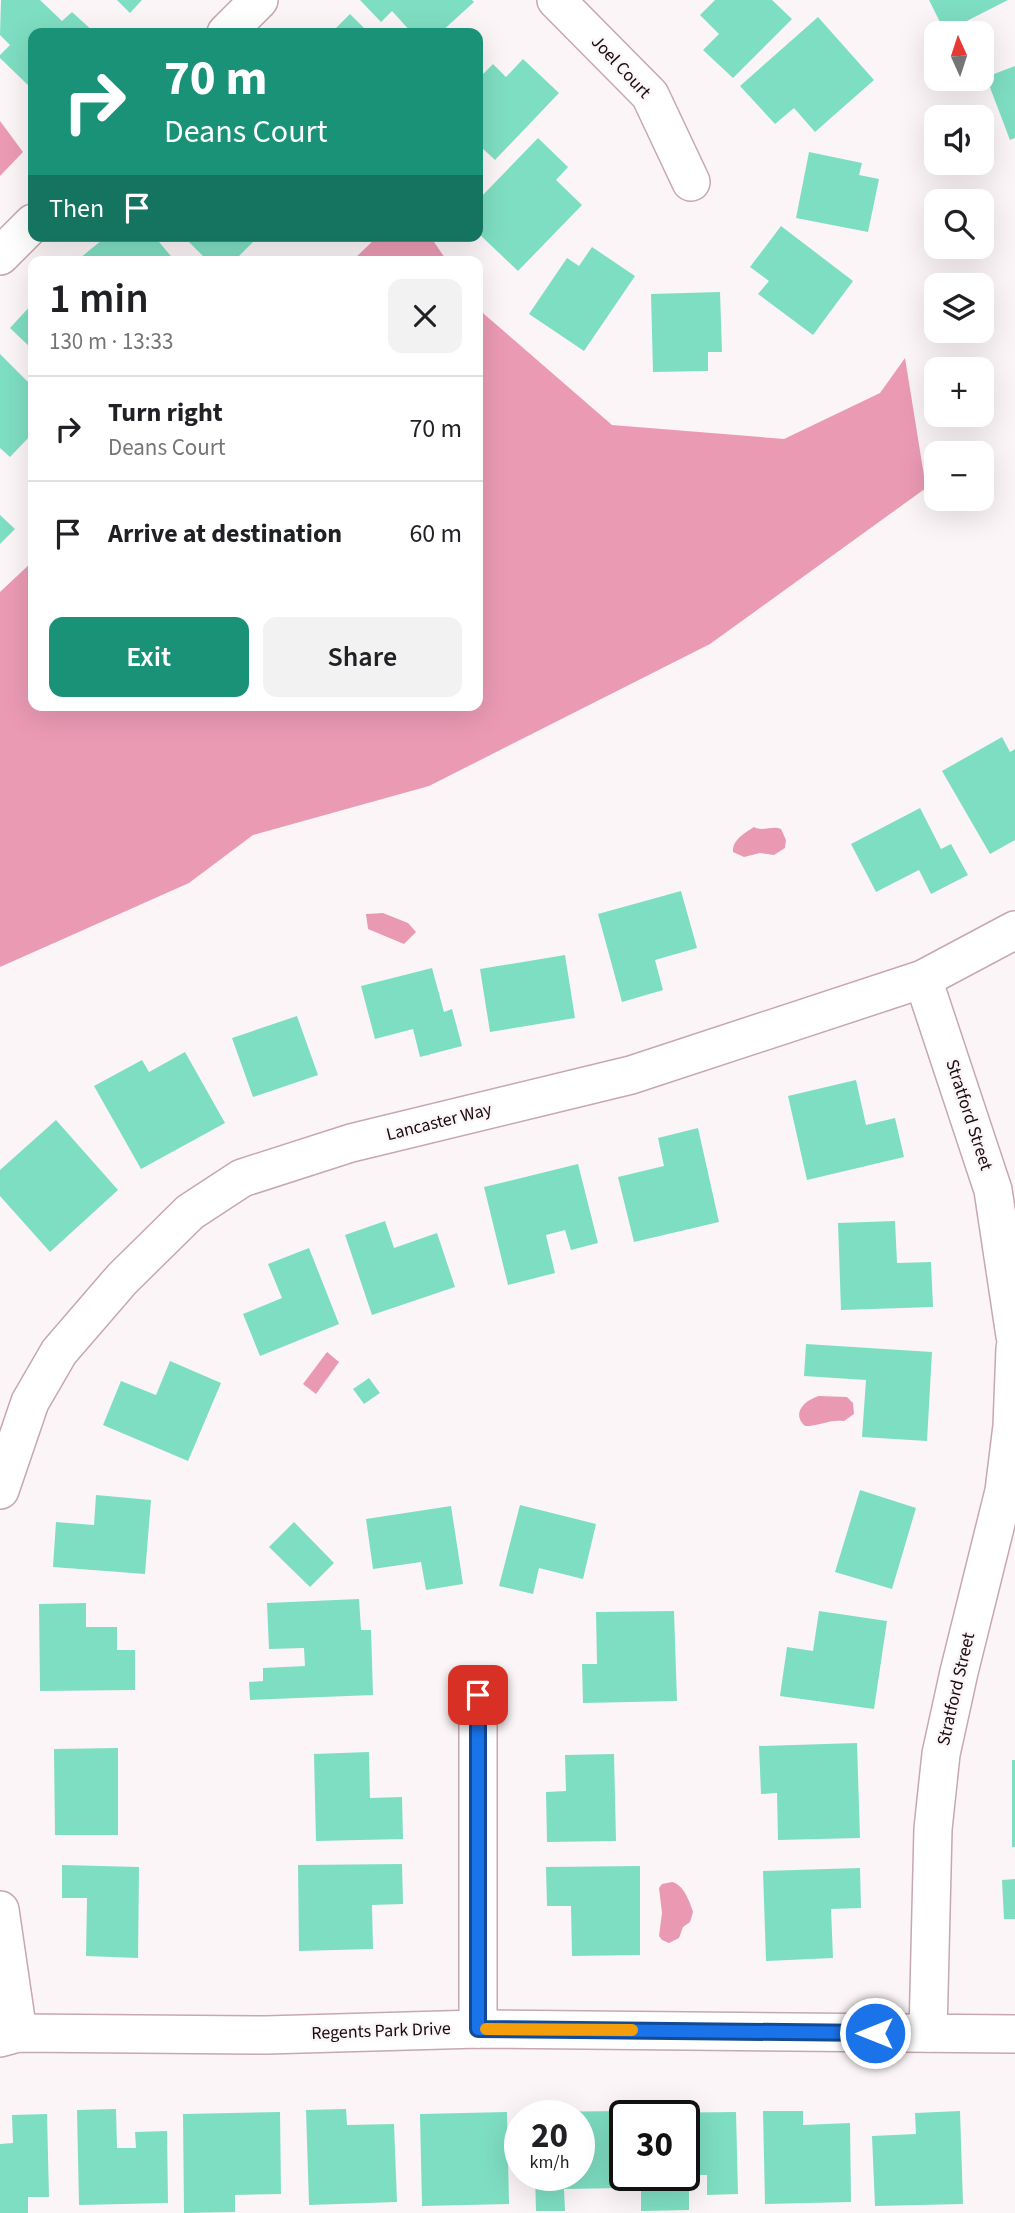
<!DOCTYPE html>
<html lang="en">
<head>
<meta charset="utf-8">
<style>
  body { margin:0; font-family:"Source Sans 3",sans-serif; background:#f2f2f2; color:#202124; height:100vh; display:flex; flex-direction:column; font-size:26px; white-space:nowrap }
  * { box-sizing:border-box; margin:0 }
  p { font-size:23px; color:#757577 }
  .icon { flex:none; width:38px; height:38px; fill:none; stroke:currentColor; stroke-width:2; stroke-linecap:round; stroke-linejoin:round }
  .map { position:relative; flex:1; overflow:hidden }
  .panel { position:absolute; left:28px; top:256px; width:455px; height:455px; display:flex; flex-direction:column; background:#fff; border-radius:14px; box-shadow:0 7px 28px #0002 }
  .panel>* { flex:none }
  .hud { position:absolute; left:28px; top:28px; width:455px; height:214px; border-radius:14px; box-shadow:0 7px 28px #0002; background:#1a9277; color:#fff; overflow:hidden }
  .needle { width:46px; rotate:357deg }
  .fabs { position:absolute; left:924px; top:21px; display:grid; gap:14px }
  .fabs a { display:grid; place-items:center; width:70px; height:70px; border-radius:14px; background:#fff; box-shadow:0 7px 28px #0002; font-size:35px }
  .speed { position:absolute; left:504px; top:2100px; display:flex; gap:14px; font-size:35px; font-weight:700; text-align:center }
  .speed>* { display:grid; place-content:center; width:91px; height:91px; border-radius:50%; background:#fff; box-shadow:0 7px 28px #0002; line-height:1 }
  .speed small { font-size:18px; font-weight:400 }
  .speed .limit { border:4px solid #111; border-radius:10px; background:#fff; color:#111 }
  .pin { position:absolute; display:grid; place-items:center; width:60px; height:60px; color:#fff; margin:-30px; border-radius:14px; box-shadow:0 4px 10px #0006 }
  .me { position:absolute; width:77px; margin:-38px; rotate:270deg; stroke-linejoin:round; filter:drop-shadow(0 0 5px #0008) }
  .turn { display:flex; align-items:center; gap:24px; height:147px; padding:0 21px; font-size:32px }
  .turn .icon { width:91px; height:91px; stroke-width:2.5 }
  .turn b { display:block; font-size:49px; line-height:60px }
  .then { display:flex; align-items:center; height:66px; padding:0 21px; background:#0003; gap:14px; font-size:26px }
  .round { display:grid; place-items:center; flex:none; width:74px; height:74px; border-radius:14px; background:#f2f2f2 }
  .headline { display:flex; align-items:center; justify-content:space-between; height:119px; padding:0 21px }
  h1 { font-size:42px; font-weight:600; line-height:52px }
  .primary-button { display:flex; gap:14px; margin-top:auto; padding:14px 21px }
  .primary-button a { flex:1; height:80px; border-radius:14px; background:#1a9277; color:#fff; font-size:28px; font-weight:600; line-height:80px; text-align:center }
  .primary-button a+a { background:#f2f2f2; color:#202124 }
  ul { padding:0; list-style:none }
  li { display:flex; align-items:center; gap:21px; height:105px; padding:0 21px; border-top:2px solid #e0e0e0 }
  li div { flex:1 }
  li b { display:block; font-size:26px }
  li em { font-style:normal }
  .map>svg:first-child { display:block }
</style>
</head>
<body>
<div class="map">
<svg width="1015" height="2213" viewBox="0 0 1015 2213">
  <rect width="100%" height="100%" fill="#fcf5f7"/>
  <g fill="#eb9ab4">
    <path d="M0 121 23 152 0 176Z"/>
    <path d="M378 236H430L447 261H352Z"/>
    <path d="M478 305 484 314 612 425 784 439 880 393 905 358 926 488 710 644 429 786 253 835 189 883 0 967V592L33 561V705H478Z"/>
  </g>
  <g fill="#ea99b2">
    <path d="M754 827C763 832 772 825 781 829L786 840 785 848 774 855 760 853 744 857 733 852C732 840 745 833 754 827Z"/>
    <path d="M383 913 408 923 416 932 404 944 368 929 366 914Z"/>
    <path d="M327 1352 339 1362 316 1394 303 1384Z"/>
    <path d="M819 1396 847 1397 853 1403 854 1414 844 1421C830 1419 819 1426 805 1426 791 1413 805 1400 819 1396Z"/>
    <path d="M672 1882C683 1884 690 1902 693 1912L690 1922 683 1927 679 1938 669 1943 662 1940 659 1936 662 1913 659 1888 662 1884Z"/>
  </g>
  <g fill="#7edec2">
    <path d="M1 0H40L62 21 72 12 95 33H33V90L0 58V55L10 45 0 35Z"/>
    <path d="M117 0H142L130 13Z"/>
    <path d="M360 0H472L474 2 440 33H412L392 11 381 22Z"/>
    <path d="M715 0H772L792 19 733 78 703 50 719 34 700 15Z"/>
    <path d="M929 0H1008L945 32Z"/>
    <path d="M350 14 369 33H331Z"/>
    <path d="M818 17 874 80 815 132 794 108 775 124 740 86Z"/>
    <path d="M523 59 559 93 495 160 478 144V79L493 64 506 77Z"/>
    <path d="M1015 66V138L1010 140 986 77Z"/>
    <path d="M538 138 568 167 556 180 582 205 518 271 478 233V200Z"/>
    <path d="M809 152 862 163 859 175 879 179 868 232 796 218Z"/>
    <path d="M781 226 853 281 813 335 758 294 769 281 750 267Z"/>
    <path d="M107 236H154L175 261H83L80 258Z"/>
    <path d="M183 236H259L234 261H208Z"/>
    <path d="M592 247 635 276 584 351 529 314 567 258 579 266Z"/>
    <path d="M720 292 722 352H708V371L653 372 651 294Z"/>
    <path d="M33 303V350L10 328Z"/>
    <path d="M0 354 33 387V433L10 457 0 448Z"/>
    <path d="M0 515 15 529 0 544Z"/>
    <path d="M1002 737 1010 752 1015 749V840L990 854 942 771Z"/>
    <path d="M920 808 941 849 951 844 968 875 931 894 919 870 876 892 851 844Z"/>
    <path d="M681 891 697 948 655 960 663 990 622 1002 598 914Z"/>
    <path d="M565 955 575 1018 490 1032 480 969Z"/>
    <path d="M432 968 444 1012 452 1009 462 1046 420 1057 413 1029 375 1039 361 986Z"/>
    <path d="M297 1016 318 1075 253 1097 232 1038Z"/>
    <path d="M185 1052 225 1123 141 1169 94 1086 142 1060 149 1072Z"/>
    <path d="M856 1080 866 1125 895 1118 904 1157 807 1180 788 1096Z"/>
    <path d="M56 1120 118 1190 50 1252 0 1196V1170Z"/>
    <path d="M698 1128 719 1222 634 1242 618 1177 664 1166 658 1138Z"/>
    <path d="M578 1164 598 1243 571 1250 565 1230 546 1235 555 1273 508 1285 484 1187Z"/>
    <path d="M385 1221 394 1248 437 1233 455 1287 372 1315 345 1235Z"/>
    <path d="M895 1221 897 1263 931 1262 933 1307 841 1310 838 1223Z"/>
    <path d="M309 1248 339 1324 260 1356 243 1314 282 1298 268 1264Z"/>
    <path d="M806 1344 932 1352 927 1441 862 1437 866 1380 804 1376Z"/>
    <path d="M170 1361 221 1383 188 1461 103 1425 121 1381 156 1395Z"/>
    <path d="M369 1378 380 1393 364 1404 353 1389Z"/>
    <path d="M860 1490 916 1508 892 1589 835 1572Z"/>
    <path d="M96 1495 151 1500 145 1574 53 1567 56 1522 94 1525Z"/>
    <path d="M520 1505 596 1524 583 1579 539 1568 533 1594 499 1586Z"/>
    <path d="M451 1506 463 1584 426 1590 421 1562 373 1569 366 1519Z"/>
    <path d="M294 1522 334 1563 310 1587 269 1547Z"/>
    <path d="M359 1599 361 1630H371L373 1695 250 1700 249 1682 263 1681V1668L305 1666 304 1648 269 1649 267 1603Z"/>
    <path d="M86 1603V1627H117V1650H135V1690L40 1691 39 1604Z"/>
    <path d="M674 1611 677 1701 583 1703 582 1664H597L596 1612Z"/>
    <path d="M819 1611 887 1621 874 1709 780 1696 787 1647 813 1651Z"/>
    <path d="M857 1743 860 1838 778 1840 777 1793 761 1794 759 1746Z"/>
    <path d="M118 1748V1835H55L54 1749Z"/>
    <path d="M369 1752 370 1798 402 1797 403 1839 316 1841 314 1754Z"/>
    <path d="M614 1754 616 1841 547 1842 546 1792 566 1791 565 1755Z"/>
    <rect x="1012" y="1760" width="3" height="87"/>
    <path d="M402 1864 403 1904 372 1905 373 1949 299 1951 298 1865Z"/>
    <path d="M62 1865 139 1867 138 1958 86 1956 87 1898H62Z"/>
    <path d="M640 1866V1955L572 1956 571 1906H547L546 1867Z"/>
    <path d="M860 1868 861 1908 831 1909 833 1958 766 1961 763 1871Z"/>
    <path d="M1015 1879V1919H1004L1002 1880Z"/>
    <path d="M116 2109 117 2148H136L135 2132 167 2131 168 2203 79 2205 77 2110Z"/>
    <path d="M346 2109 347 2125 394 2124 397 2202 309 2205 306 2110Z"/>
    <path d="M622 2111 624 2188 564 2189 565 2211H536L535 2175H579V2116H534V2112Z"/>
    <path d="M763 2111H803V2125L850 2123 851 2202 765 2204Z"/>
    <path d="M960 2111 963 2204 875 2206 872 2136 916 2134 915 2113Z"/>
    <path d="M280 2112 281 2194 235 2195V2212L184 2213 183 2114Z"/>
    <path d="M507 2112 509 2204 422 2206 420 2114Z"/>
    <path d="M736 2112 738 2194 707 2195V2175H689V2210L641 2211V2175H684V2116H648V2113Z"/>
    <path d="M47 2114 49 2197H28V2213H0V2144L13 2143 12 2115Z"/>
  </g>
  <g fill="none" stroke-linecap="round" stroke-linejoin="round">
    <g stroke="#c7a7b0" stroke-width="40">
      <g id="minor">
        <path d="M556 0 650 95 691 182"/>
        <path d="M226 33 259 0"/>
        <path d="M0 256 33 223"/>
        <path d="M923 979 993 1190 1015 1336"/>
        <path d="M0 1490 30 1402 59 1352 122 1279 190 1212 242 1178 351 1143 631 1075 923 979 1015 930"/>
        <path d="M478 1695V2029"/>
        <path d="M0 1910 18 2033"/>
        <path d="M928 2033 933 1829 941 1754 959 1672 1004 1491 1012 1426 1015 1348"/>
        <path d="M0 2038 18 2033 266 2035 478 2029 1015 2034"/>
      </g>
    </g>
    <use href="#minor" stroke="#fff" stroke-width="37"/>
  </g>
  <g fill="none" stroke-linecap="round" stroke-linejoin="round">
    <g stroke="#114b97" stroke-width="18">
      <path id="route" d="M478 1695V2029L875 2033"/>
    </g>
    <use href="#route" stroke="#1a73e8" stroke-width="12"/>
    <path stroke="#f59e0b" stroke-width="12" d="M486 2029 632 2030"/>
  </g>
  <g text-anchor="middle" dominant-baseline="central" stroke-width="5" stroke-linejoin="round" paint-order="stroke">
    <g font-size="18" fill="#170c0f" stroke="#fcf5f7">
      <text transform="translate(621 67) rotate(47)">Joel Court</text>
      <text transform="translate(969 1115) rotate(72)">Stratford Street</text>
      <text transform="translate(439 1122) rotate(-14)">Lancaster Way</text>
      <text transform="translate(956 1689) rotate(-77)">Stratford Street</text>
      <text transform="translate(381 2031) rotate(-2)">Regents Park Drive</text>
    </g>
  </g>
</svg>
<div class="fabs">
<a><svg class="needle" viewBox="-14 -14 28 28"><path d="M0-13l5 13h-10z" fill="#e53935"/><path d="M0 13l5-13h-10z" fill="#757577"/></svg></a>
<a><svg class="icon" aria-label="sound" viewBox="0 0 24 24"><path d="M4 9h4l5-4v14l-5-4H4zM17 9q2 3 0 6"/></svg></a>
<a><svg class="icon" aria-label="search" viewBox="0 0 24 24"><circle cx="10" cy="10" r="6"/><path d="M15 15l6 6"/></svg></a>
<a><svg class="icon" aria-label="layers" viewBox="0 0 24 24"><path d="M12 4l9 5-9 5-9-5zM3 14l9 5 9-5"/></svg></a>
<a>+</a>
<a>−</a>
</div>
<div class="speed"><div>20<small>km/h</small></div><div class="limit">30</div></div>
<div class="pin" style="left:478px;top:1695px;background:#d93025"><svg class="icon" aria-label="arrive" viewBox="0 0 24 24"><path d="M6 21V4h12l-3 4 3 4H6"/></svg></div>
<svg class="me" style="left:875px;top:2033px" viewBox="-20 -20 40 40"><circle r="17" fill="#1a73e8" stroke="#fff" stroke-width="3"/><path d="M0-11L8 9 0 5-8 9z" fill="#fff"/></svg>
<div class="hud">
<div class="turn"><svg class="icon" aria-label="right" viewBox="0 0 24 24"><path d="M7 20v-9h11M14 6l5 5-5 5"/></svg><div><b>70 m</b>Deans Court</div></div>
<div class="then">Then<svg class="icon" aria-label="arrive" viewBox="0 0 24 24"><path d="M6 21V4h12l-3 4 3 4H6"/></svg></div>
</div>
<section class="panel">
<div class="headline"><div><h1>1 min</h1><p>130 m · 13:33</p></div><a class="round"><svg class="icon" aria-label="close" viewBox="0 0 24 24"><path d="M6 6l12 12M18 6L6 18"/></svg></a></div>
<ul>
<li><svg class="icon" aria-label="right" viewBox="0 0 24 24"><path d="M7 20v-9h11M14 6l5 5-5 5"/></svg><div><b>Turn right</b><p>Deans Court</p></div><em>70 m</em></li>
<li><svg class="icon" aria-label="arrive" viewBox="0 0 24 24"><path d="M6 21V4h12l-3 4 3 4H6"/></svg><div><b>Arrive at destination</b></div><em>60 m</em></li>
</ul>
<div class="primary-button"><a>Exit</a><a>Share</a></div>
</section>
</div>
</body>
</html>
